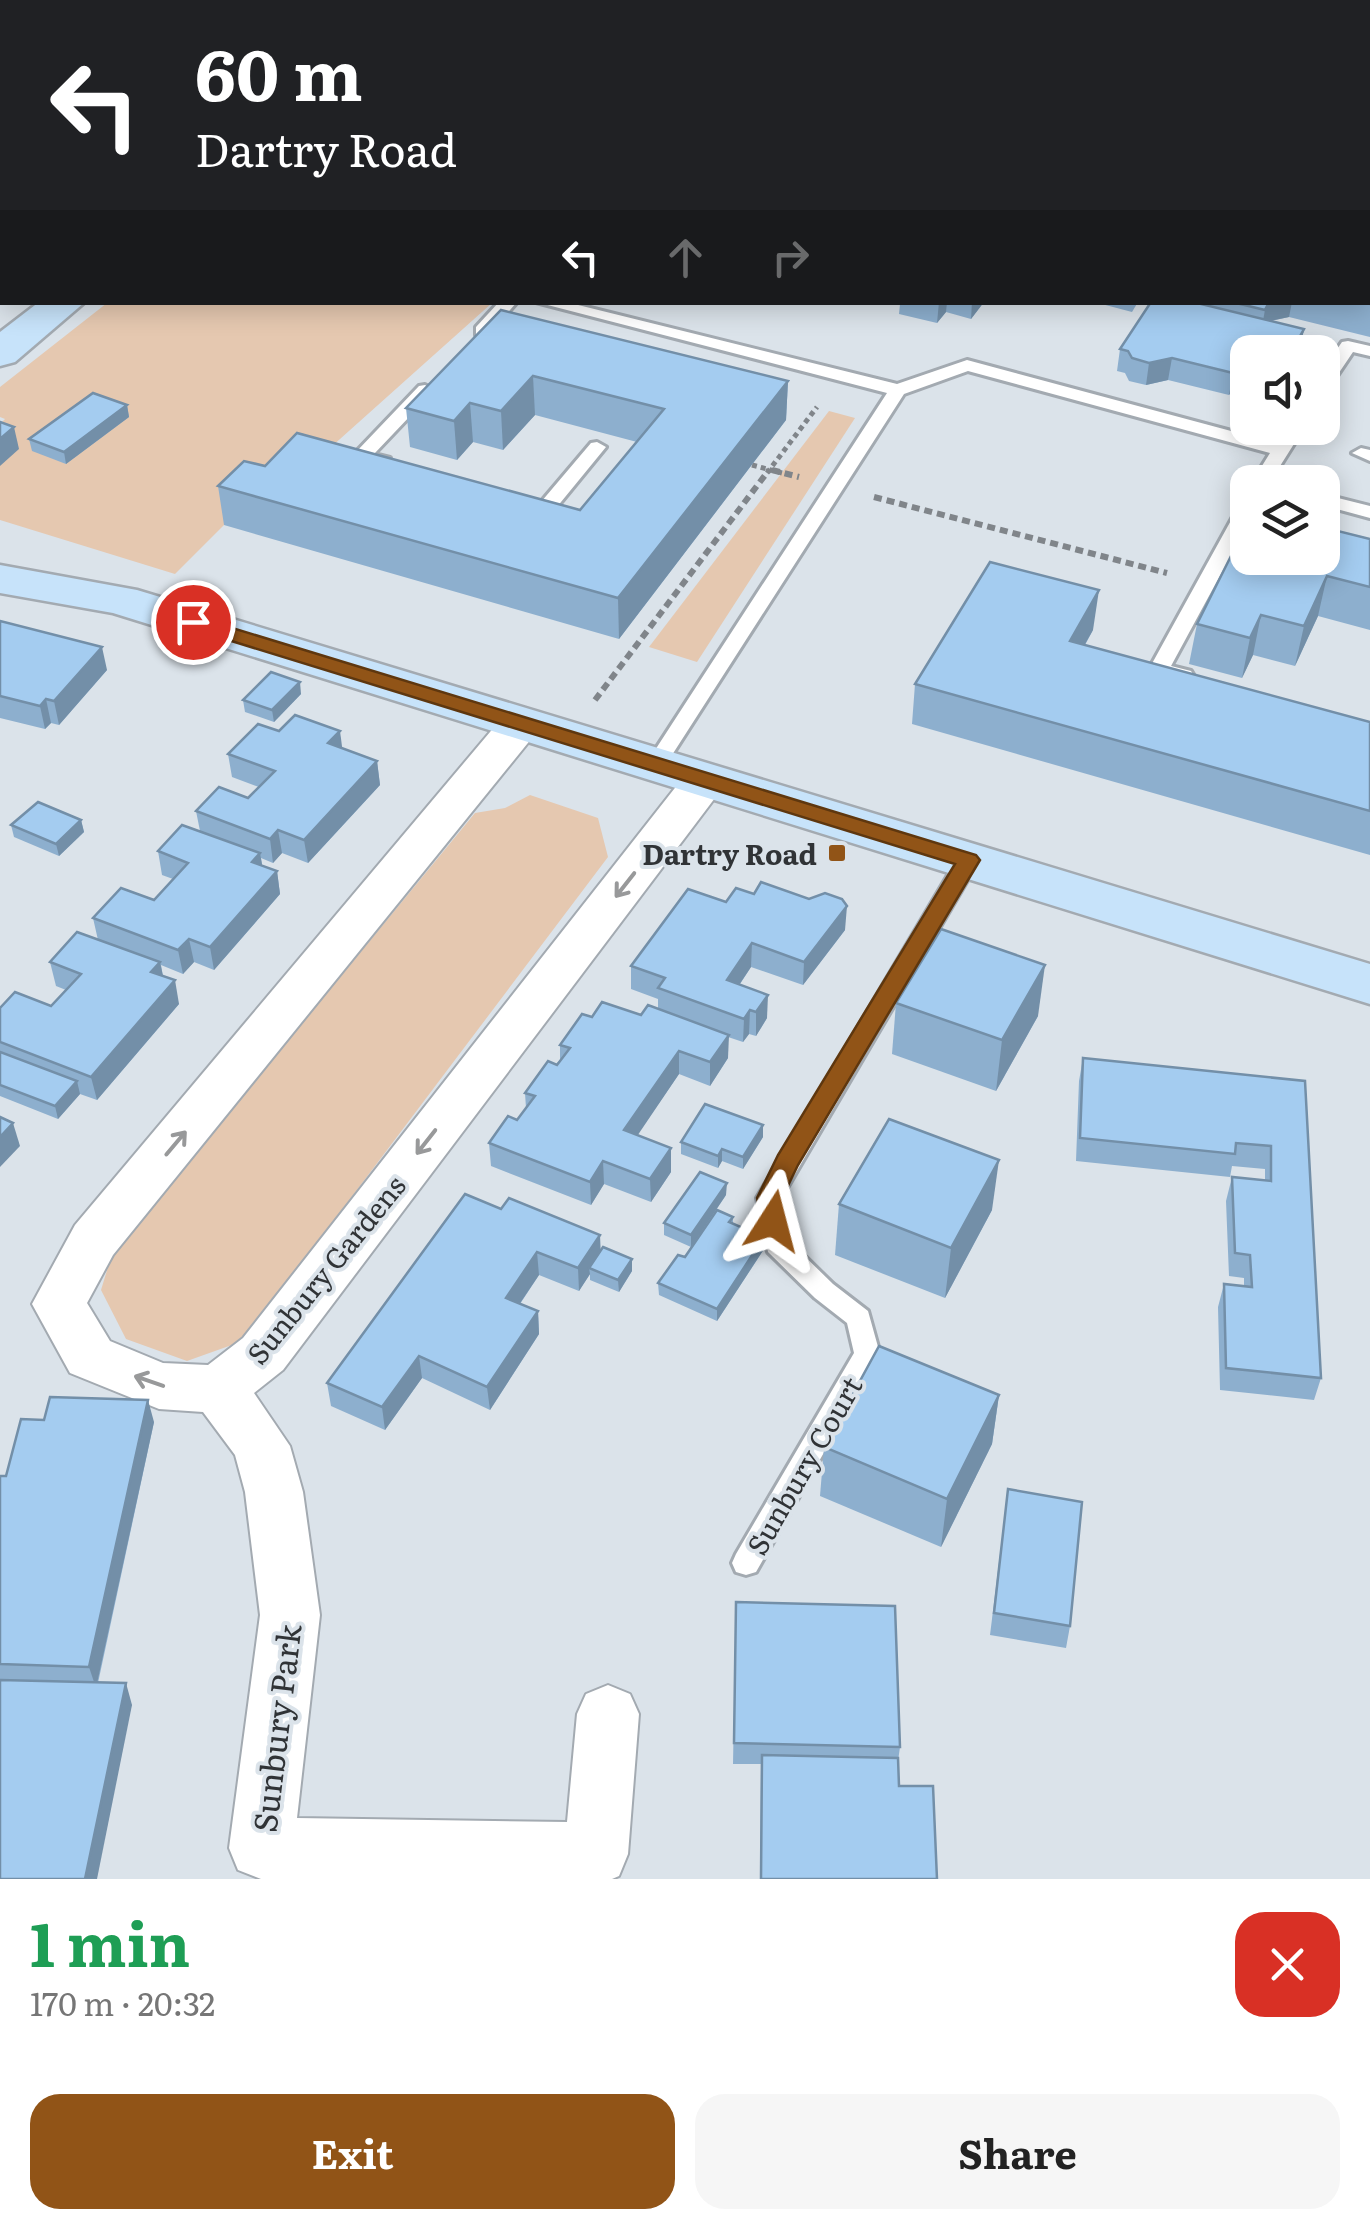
<!DOCTYPE html>
<html lang="en">
<head>
<meta charset="utf-8">
<style>
  body { margin:0; font-family:Literata,serif; background:#f6f6f6; color:#222; height:100vh; display:flex; flex-direction:column; font-size:38px; white-space:nowrap }
  * { box-sizing:border-box; margin:0 }
  p { font-size:32px; color:#767676 }
  .icon { flex:none; width:55px; height:55px; fill:none; stroke:currentColor; stroke-width:2; stroke-linecap:round; stroke-linejoin:round }
  .map { position:relative; height:1879px; overflow:hidden }
  .sheet { display:flex; flex-direction:column; background:#fff; flex:1 }
  .sheet>* { flex:none }
  .guide { position:absolute; left:0px; top:0px; width:1370px; height:305px; box-shadow:0 5px 25px #0003; background:#202124; color:#fff; overflow:hidden }
  .controls { position:absolute; left:1230px; top:335px; display:grid; gap:20px }
  .controls a { display:grid; place-items:center; width:110px; height:110px; border-radius:20px; background:#fff; box-shadow:0 5px 25px #0003; font-size:50px }
  .pin { position:absolute; display:grid; place-items:center; width:85px; height:85px; color:#fff; margin:-42px; border:5px solid #fff; border-radius:50%; box-shadow:0 2px 10px #0007 }
  .me { position:absolute; width:110px; margin:-55px; rotate:9deg; stroke-linejoin:round; filter:drop-shadow(0 0 8px #0008) }
  .turn { display:flex; align-items:center; gap:35px; height:210px; padding:0 30px; font-size:45px }
  .turn .icon { width:130px; height:130px; stroke-width:2.5 }
  .turn b { display:block; font-size:70px; line-height:85px }
  .lanes { display:flex; align-items:center; height:95px; padding:0 30px; background:#0003; justify-content:center; gap:50px; direction:ltr }
  .lanes .off { opacity:.35 }
  .round { display:grid; place-items:center; flex:none; width:105px; height:105px; border-radius:30px; background:#f6f6f6 }
  .overview { display:flex; align-items:center; justify-content:space-between; height:170px; padding:0 30px }
  h1 { font-size:60px; font-weight:700; line-height:75px; color:#1e9e55 }
  .cta { display:flex; gap:20px; margin-top:auto; padding:20px 30px }
  .cta a { flex:1; height:115px; border-radius:30px; background:#915417; color:#fff; font-size:40px; font-weight:700; line-height:115px; text-align:center }
  .cta a+a { background:#f6f6f6; color:#222 }
  .map>svg:first-child { display:block }
</style>
</head>
<body>
<div class="map">
<svg width="1370" height="1879" viewBox="0 0 1370 1879">
  <rect width="100%" height="100%" fill="#dbe3ea"/>
  <g fill="#e5c8b0">
    <path d="M484 0H906L481 2Z"/>
    <path d="M107 303H492L302 473 249 500 175 574 0 520V424L5 419 0 417V387Z"/>
    <path d="M829 411 855 418 697 662 649 647Z"/>
    <path d="M530 795 598 818 608 857 243 1341 187 1361 126 1339 101 1290 112 1254 475 813 505 808Z"/>
  </g>
  <g fill="none" stroke-linecap="round" stroke-linejoin="round">
    <g stroke="#a3aab1" stroke-width="6">
      <g id="lane">
        <path d="M499 302H517L488 335H476V327Z"/>
        <path d="M536 302H566L897 384 967 360 1276 443 1286 428H1304L1270 482H1252L1270 453 968 371 904 394 663 769 656 771 646 764 887 393Z"/>
        <path d="M1348 341 1370 346V356L1353 352 1328 389 1322 390V371L1342 342Z"/>
        <path d="M425 385 434 390 431 394 374 454 390 458V466L356 460V452L419 386Z"/>
        <path d="M597 442 606 447 552 513 518 507V499L541 502 591 443Z"/>
        <path d="M1361 448 1370 450V461L1352 453Z"/>
        <path d="M1322 494 1370 506V518L1322 505Z"/>
        <path d="M1248 501V524L1171 666 1191 671 1194 676 1184 682 1152 673 1149 669 1239 506Z"/>
        <path d="M968 853 979 860 781 1198 789 1241 833 1284 868 1311 880 1354 756 1572 746 1575 736 1572 732 1563 736 1554 854 1353 847 1323 815 1298 768 1252 757 1198 960 855Z"/>
      </g>
    </g>
    <g stroke="#a3aab1" stroke-width="4">
      <path id="street" d="M521 709 536 713 543 723 536 733 113 1255 87 1303 110 1341 163 1363 208 1365 243 1338 689 770 705 765 721 770 727 780 721 790 283 1370 254 1393 290 1446 303 1492 320 1615 297 1818 567 1822 577 1714 586 1694 608 1685 630 1694 639 1714 628 1854 619 1876 612 1879H261L238 1870 229 1848 260 1615 245 1492 235 1455 203 1412 159 1409 70 1373 32 1304 75 1225 506 713Z"/>
    </g>
    <g stroke="#a3aab1" stroke-width="5">
      <g id="secondary">
        <path d="M39 302H85L15 362 0 366V332Z"/>
        <path d="M0 565 137 590 1370 964V1004L113 613 0 593Z"/>
      </g>
    </g>
    <g stroke="#80858a" stroke-width="5" stroke-dasharray="5 4" stroke-linecap="butt">
      <path d="M798 0 803 2"/>
      <path d="M843 2 850 0"/>
      <path d="M752 465 782 473"/>
      <path d="M767 473 817 407"/>
    </g>
    <g stroke="#80858a" stroke-width="6" stroke-dasharray="8 5" stroke-linecap="butt">
      <path d="M772 470 799 477"/>
      <path d="M874 497 1167 573"/>
      <path d="M595 700 769 470"/>
    </g>
    <use href="#lane" fill="#fff" fill-rule="evenodd"/>
    <use href="#street" fill="#fff" fill-rule="evenodd"/>
    <use href="#secondary" fill="#c7e3fa" fill-rule="evenodd"/>
  </g>
  <g fill="#8dafce">
    <path d="M1331 0H1370V8H1368V2H1343Z"/>
    <path d="M0 2H2V110L0 109Z"/>
    <path d="M1370 233V337L1289 317 1270 321 1304 329 1300 352H1248V395L1232 391 1229 395 1168 380 1146 385 1129 381 1125 373 1117 371 1120 349 1150 304 1142 302H1368Z"/>
    <path d="M896 302H984L971 319 946 312 937 323 899 314 900 304Z"/>
    <path d="M1094 302H1138L1132 312Z"/>
    <path d="M501 310 788 381 786 420 619 639 224 525 218 486 265 466 580 510 637 442 535 415 503 450 473 442 457 460 410 447 406 408Z"/>
    <path d="M127 405 129 417 66 464 32 451 29 439Z"/>
    <path d="M1370 539V630L1318 616 1295 666 1253 655 1242 678 1189 664 1197 624Z"/>
    <path d="M0 621 107 670 59 725 51 723 45 729 0 718Z"/>
    <path d="M1093 630 1085 645 1370 722V855L912 724 915 684Z"/>
    <path d="M301 694 274 722 245 712 243 700Z"/>
    <path d="M279 731 342 749 377 761 380 785 308 863 282 853 273 863 261 858 262 865 277 871 280 894 214 970 194 962 183 974 161 965 163 976 179 1004 97 1100 80 1094 58 1119 0 1096V1008L51 1006 66 990 56 986 50 962 98 940 93 918 154 900 173 879 162 875 158 851 200 831 196 811 248 798 259 787 232 777 228 754Z"/>
    <path d="M81 820 84 832 59 856 14 837 11 825Z"/>
    <path d="M726 902 845 930 803 985 751 967 740 984 767 1018 756 1036 749 1034 743 1042 728 1037V1058L710 1086 679 1074 637 1135 671 1172 651 1202 604 1184 591 1205 491 1166 489 1143 517 1120 526 1108 525 1093 560 1060V1045L592 1017 641 1015 658 1009V999L631 989V966Z"/>
    <path d="M896 1003 1038 1016 996 1091 892 1054Z"/>
    <path d="M1083 1058 1305 1081 1321 1378 1314 1400 1220 1390 1218 1307 1224 1284 1244 1286V1278L1229 1276 1226 1201 1232 1177 1265 1181V1169L1232 1166 1230 1177 1076 1161 1079 1081Z"/>
    <path d="M763 1125V1137L743 1169 722 1161 718 1168 681 1154V1142Z"/>
    <path d="M465 1194 601 1251 632 1271 619 1292 590 1280V1274L579 1291 539 1275 520 1304 538 1311 539 1334 490 1410 422 1378 385 1430 331 1406 327 1383Z"/>
    <path d="M726 1195 691 1247 664 1235V1223Z"/>
    <path d="M839 1204 992 1210 945 1298 835 1255Z"/>
    <path d="M733 1217V1224L764 1237V1249L717 1321 659 1295 658 1283 685 1257Z"/>
    <path d="M999 1395 992 1444 941 1547 820 1496 824 1447Z"/>
    <path d="M154 1422 98 1683 132 1705 0 1879V1476H6Z"/>
    <path d="M1008 1489 1070 1626 1066 1648 990 1635Z"/>
    <path d="M736 1602 900 1747 898 1761 899 1786 937 1879H760L761 1764H733Z"/>
  </g>
  <g fill="#738fa8">
    <path d="M294 0H310V2H291Z"/>
    <path d="M939 302H947L946 312 937 323Z"/>
    <path d="M972 302H984L971 319Z"/>
    <path d="M1269 302H1292L1289 317 1270 321 1259 342 1265 310Z"/>
    <path d="M1304 329 1299 352H1291Z"/>
    <path d="M1172 358 1168 380 1146 385 1149 363Z"/>
    <path d="M1236 368 1232 391 1229 395 1233 373Z"/>
    <path d="M533 376 535 415 503 450 501 411Z"/>
    <path d="M788 381 786 420 619 639 618 598Z"/>
    <path d="M470 403 473 442 457 460 454 421Z"/>
    <path d="M127 405 129 417 66 464 64 452Z"/>
    <path d="M14 427 19 449 0 466V439Z"/>
    <path d="M1327 576 1318 616 1295 666 1304 626Z"/>
    <path d="M1099 590 1093 630 1064 681 1070 641Z"/>
    <path d="M1261 615 1253 655 1242 678 1250 638Z"/>
    <path d="M102 647 107 670 59 725 54 701Z"/>
    <path d="M300 682 301 694 274 722 272 710Z"/>
    <path d="M46 699 51 723 45 729 40 706Z"/>
    <path d="M340 731 343 754 328 743Z"/>
    <path d="M377 761 380 785 308 863 304 840Z"/>
    <path d="M81 820 84 832 59 856 56 844Z"/>
    <path d="M278 830 282 853 273 863 270 839Z"/>
    <path d="M260 853 264 876 252 862Z"/>
    <path d="M277 871 280 894 214 970 210 947Z"/>
    <path d="M847 906 845 930 803 985 804 962Z"/>
    <path d="M189 939 194 962 183 974 178 950Z"/>
    <path d="M752 943 751 967 727 1003V980Z"/>
    <path d="M160 962 165 986 151 972Z"/>
    <path d="M1045 965 1038 1016 996 1091 1002 1040Z"/>
    <path d="M175 980 179 1004 97 1100 91 1077Z"/>
    <path d="M768 995 767 1018 756 1036V1012Z"/>
    <path d="M750 1010 749 1034 743 1042 744 1019Z"/>
    <path d="M729 1035 728 1058 710 1086V1062Z"/>
    <path d="M679 1051V1074L625 1154 624 1130Z"/>
    <path d="M77 1081 80 1094 58 1119 55 1106Z"/>
    <path d="M13 1123 20 1146 0 1167V1137Z"/>
    <path d="M763 1125V1137L743 1169V1157Z"/>
    <path d="M671 1148V1172L651 1202 650 1179Z"/>
    <path d="M722 1149V1161L718 1168V1156Z"/>
    <path d="M999 1160 992 1210 945 1298 951 1248Z"/>
    <path d="M603 1161 604 1184 591 1205 590 1182Z"/>
    <path d="M727 1183 726 1195 691 1247V1235Z"/>
    <path d="M600 1235 601 1258 589 1268 590 1274 579 1291 578 1268Z"/>
    <path d="M764 1237V1249L717 1321V1309Z"/>
    <path d="M537 1252 539 1275 508 1321 506 1298Z"/>
    <path d="M632 1259V1271L619 1292 618 1280Z"/>
    <path d="M538 1311 539 1334 490 1410 487 1387Z"/>
    <path d="M419 1356 422 1378 385 1430 382 1407Z"/>
    <path d="M999 1395 992 1444 941 1547 947 1499Z"/>
    <path d="M148 1400 154 1422 96 1688 89 1667Z"/>
    <path d="M126 1683 132 1705 97 1879H85Z"/>
  </g>
  <g fill="#a4ccf0" stroke="#738fa8" stroke-width="2.5">
    <path d="M3 0H18L30 2H2V81H0V2Z"/>
    <path d="M221 0H294L291 2H218Z"/>
    <path d="M673 0H708L711 2H665Z"/>
    <path d="M1368 233H1370V304L1362 302H1368Z"/>
    <path d="M1151 302H1193L1304 329 1291 352H1248V371L1236 368 1233 373 1172 358 1149 363 1132 358 1128 351 1120 349Z"/>
    <path d="M1232 302H1269L1265 310Z"/>
    <path d="M501 310 788 381 618 598 218 486 244 461 265 466 297 433 580 510 664 409 533 376 501 411 470 403 454 421 406 408Z"/>
    <path d="M93 393 127 405 64 452 29 439Z"/>
    <path d="M0 422 14 427 0 439Z"/>
    <path d="M1248 522V558H1322V527L1370 539V587L1327 576 1304 626 1261 615 1250 638 1197 624Z"/>
    <path d="M990 562 1099 590 1070 641 1370 722V811L915 684Z"/>
    <path d="M0 621 102 647 54 701 46 699 40 706 0 696Z"/>
    <path d="M271 672 300 682 272 710 243 700Z"/>
    <path d="M295 715 340 731 328 743 377 761 304 840 278 830 270 839 196 811 219 787 248 798 275 771 228 754 258 724 279 731Z"/>
    <path d="M38 802 81 820 56 844 11 825Z"/>
    <path d="M182 825 260 853 252 862 277 871 210 947 189 939 178 950 93 918 121 888 154 900 188 863 158 851Z"/>
    <path d="M761 882 809 899 825 893 842 899 847 906 804 962 752 943 727 980 768 995 756 1012 750 1010 744 1019 658 988 665 978 631 966 688 889 726 902 736 888 754 894Z"/>
    <path d="M941 929 1045 965 1002 1040 896 1003Z"/>
    <path d="M77 932 160 962 151 972 175 980 91 1077 0 1042V1008L15 992 51 1006 81 974 50 962Z"/>
    <path d="M602 1002 641 1015 648 1005 729 1035 710 1062 679 1051 624 1130 671 1148 650 1179 603 1161 590 1182 489 1143 508 1116 517 1120 535 1096 525 1093 548 1061 557 1065 570 1048 560 1045 582 1014 592 1017Z"/>
    <path d="M0 1052 77 1081 55 1106 0 1085Z"/>
    <path d="M1083 1058 1305 1081 1321 1378 1226 1368 1224 1284 1252 1287 1250 1255 1235 1253 1232 1177 1271 1181V1146L1236 1143 1235 1154 1080 1138Z"/>
    <path d="M705 1104 763 1125 743 1157 722 1149 718 1156 681 1142Z"/>
    <path d="M0 1117 13 1123 0 1137Z"/>
    <path d="M889 1119 999 1160 951 1248 839 1204Z"/>
    <path d="M700 1172 727 1183 691 1235 664 1223Z"/>
    <path d="M465 1194 501 1209 509 1198 600 1235 578 1268 537 1252 506 1298 538 1311 487 1387 419 1356 382 1407 327 1383Z"/>
    <path d="M717 1210 733 1217 729 1222 764 1237 717 1309 658 1283 678 1255 685 1257Z"/>
    <path d="M603 1247 632 1259 618 1280 589 1268Z"/>
    <path d="M879 1346 999 1395 947 1499 824 1447Z"/>
    <path d="M50 1397 148 1400 89 1667 0 1664V1476H6L21 1419 44 1420Z"/>
    <path d="M1008 1489 1082 1502 1070 1626 994 1613Z"/>
    <path d="M736 1602 895 1606 900 1747 734 1743Z"/>
    <path d="M0 1680 126 1683 85 1879H0Z"/>
    <path d="M762 1755 898 1758 899 1786H933L937 1879H761Z"/>
  </g>
  <defs><path id="oneway-shaft" d="M-6 0H5M1.5-3L5.5 0L1.5 3" fill="none" stroke-width="1.6" stroke-linecap="round" stroke-linejoin="round" transform="scale(2.5)"/></defs>
  <g stroke="#98999a">
    <use href="#oneway-shaft" transform="translate(625 885) rotate(128)"/>
    <use href="#oneway-shaft" transform="translate(426 1142) rotate(128)"/>
    <use href="#oneway-shaft" transform="translate(176 1143) rotate(-50)"/>
    <use href="#oneway-shaft" transform="translate(149 1381) rotate(-161)"/>
  </g>
  <path fill="#915417" stroke="#5e370f" stroke-width="2.5" d="M193 616 976 855 980 860 798 1165 782 1198 786 1221 782 1228H764L757 1198 778 1155 955 864 186 627 183 622Z"/>
  <rect fill="#915417" stroke="#dbe3ea" stroke-width="4" x="827" y="843" width="20" height="20" rx="5"/>
  <g text-anchor="middle" dominant-baseline="central" stroke-width="8" stroke-linejoin="round" paint-order="stroke">
    <g font-size="28" font-weight="bold" fill="#303336" stroke="#dbe3ea" text-anchor="end">
      <text x="817" y="853">Dartry Road</text>
    </g>
    <g font-size="28" fill="#303336" stroke="#dbe3ea">
      <text transform="translate(325 1269) rotate(-51)">Sunbury Gardens</text>
      <text transform="translate(803 1465) rotate(-60)">Sunbury Court</text>
    </g>
    <g font-size="32" fill="#303336" stroke="#dbe3ea">
      <text transform="translate(275 1728) rotate(-83)">Sunbury Park</text>
    </g>
  </g>
</svg>
<div class="controls">
<a><svg class="icon" aria-label="sound" viewBox="0 0 24 24"><path d="M4 9h4l5-4v14l-5-4H4zM17 9q2 3 0 6"/></svg></a>
<a><svg class="icon" aria-label="layers" viewBox="0 0 24 24"><path d="M12 4l9 5-9 5-9-5zM3 14l9 5 9-5"/></svg></a>
</div>
<div class="pin" style="left:193px;top:622px;background:#d93025"><svg class="icon" aria-label="arrive" viewBox="0 0 24 24"><path d="M6 21V4h12l-3 4 3 4H6"/></svg></div>
<svg class="me" style="left:773px;top:1221px" viewBox="-20 -20 40 40"><path d="M0-17L14 15 0 8-14 15z" fill="#915417" stroke="#fff" stroke-width="4"/></svg>
<div class="guide">
<div class="turn"><svg class="icon" aria-label="left" viewBox="0 0 24 24"><path d="M17 20v-9H6M10 6l-5 5 5 5"/></svg><div><b>60 m</b>Dartry Road</div></div>
<div class="lanes"><svg class="icon" aria-label="left" viewBox="0 0 24 24"><path d="M17 20v-9H6M10 6l-5 5 5 5"/></svg><svg class="icon off" aria-label="ahead" viewBox="0 0 24 24"><path d="M12 20V5M6 11l6-6 6 6"/></svg><svg class="icon off" aria-label="right" viewBox="0 0 24 24"><path d="M7 20v-9h11M14 6l5 5-5 5"/></svg></div>
</div>
</div>
<section class="sheet">
<div class="overview"><div><h1>1 min</h1><p>170 m · 20:32</p></div><a class="round" style="background:#d93025;color:#fff"><svg class="icon" aria-label="close" viewBox="0 0 24 24"><path d="M6 6l12 12M18 6L6 18"/></svg></a></div>
<div class="cta"><a>Exit</a><a>Share</a></div>
</section>
</body>
</html>
